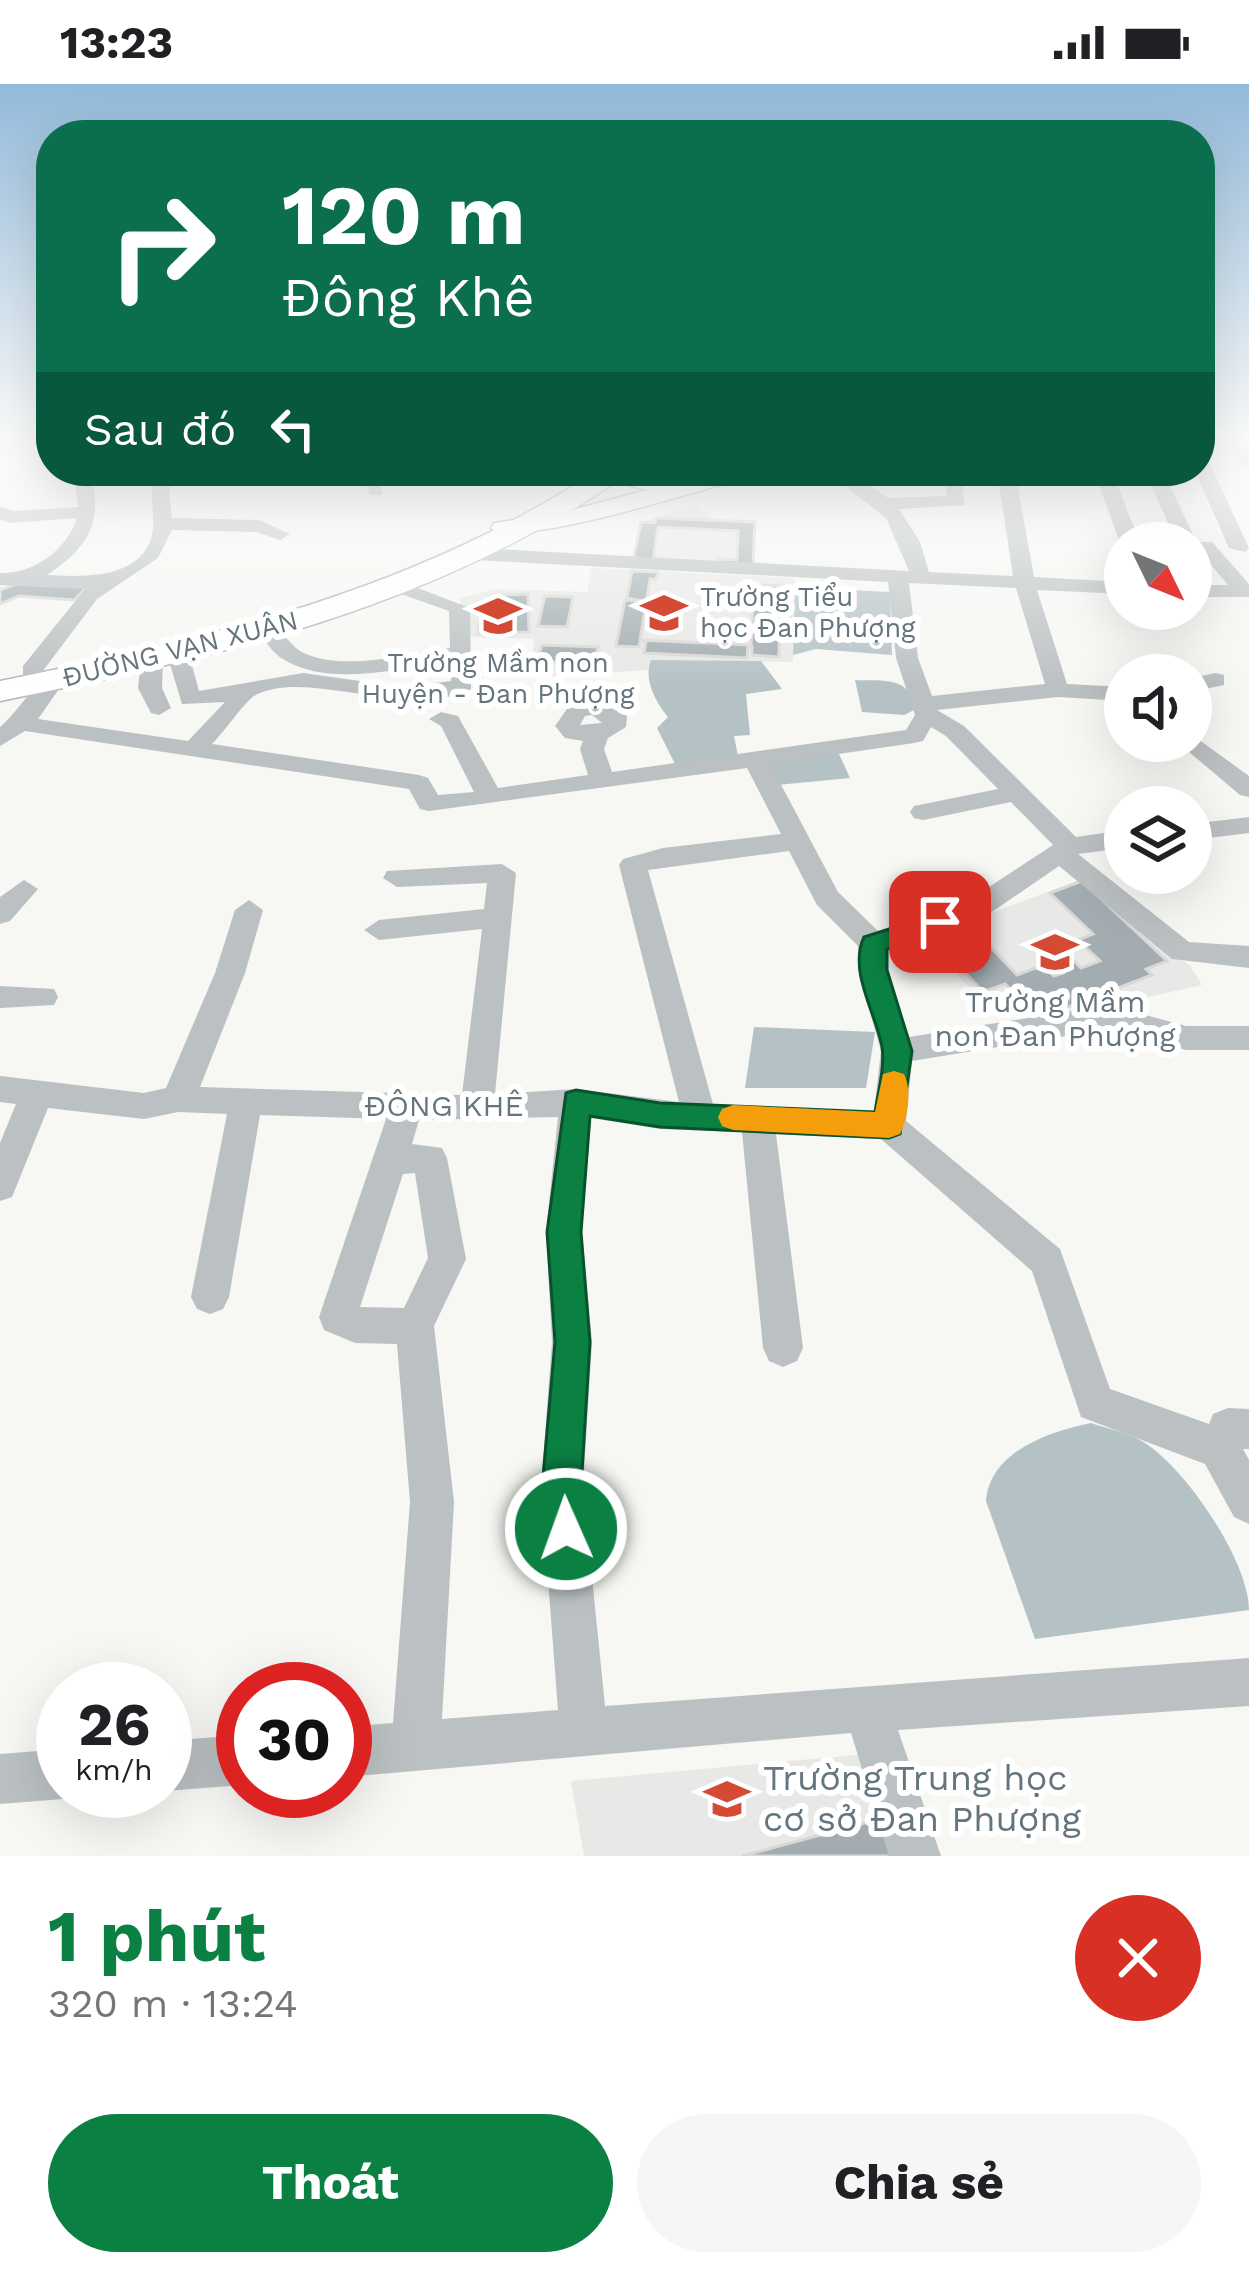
<!DOCTYPE html>
<html lang="vi">
<head>
<meta charset="utf-8">
<style>
  body { margin:0; font-family:"Work Sans",sans-serif; background:#f6f6f6; color:#202124; height:100vh; display:flex; flex-direction:column; font-size:45px; white-space:nowrap }
  * { box-sizing:border-box; margin:0 }
  p { font-size:39px; color:#757577 }
  .icon { flex:none; width:66px; height:66px; fill:none; stroke:currentColor; stroke-width:2; stroke-linecap:round; stroke-linejoin:round }
  .map { position:relative; height:1772px; overflow:hidden }
  .panel { display:flex; flex-direction:column; background:#fff; flex:1 }
  .panel>* { flex:none }
  .top-card { position:absolute; left:36px; top:36px; width:1179px; height:366px; border-radius:48px; box-shadow:0 12px 48px #0002; background:#0b6e4f; color:#fff; overflow:hidden }
  .needle { width:78px; rotate:133deg }
  .controls { position:absolute; left:1104px; top:438px; display:grid; gap:24px }
  .controls a { display:grid; place-items:center; width:108px; height:108px; border-radius:50%; background:#fff; box-shadow:0 12px 48px #0002; font-size:60px }
  .speed { position:absolute; left:36px; top:1578px; display:flex; gap:24px; font-size:60px; font-weight:700; text-align:center }
  .speed>* { display:grid; place-content:center; width:156px; height:156px; border-radius:50%; background:#fff; box-shadow:0 12px 48px #0002; line-height:1 }
  .speed small { font-size:30px; font-weight:400 }
  .speed .limit { border:18px solid #d22; background:#fff; color:#111 }
  .pin { position:absolute; display:grid; place-items:center; width:102px; height:102px; color:#fff; margin:-51px; border-radius:24px; box-shadow:0 6px 18px #0006 }
  .me { position:absolute; width:132px; margin:-66px; rotate:358deg; stroke-linejoin:round; filter:drop-shadow(0 0 9px #0008) }
  .turn { display:flex; align-items:center; gap:42px; height:252px; padding:0 48px; font-size:54px }
  .turn .icon { width:156px; height:156px; stroke-width:2.5 }
  .turn b { display:block; font-size:84px; line-height:102px }
  .then { display:flex; align-items:center; height:114px; padding:0 48px; background:#0003; gap:24px; font-size:45px }
  .round { display:grid; place-items:center; flex:none; width:126px; height:126px; border-radius:63px; background:#f6f6f6 }
  .summary { display:flex; align-items:center; justify-content:space-between; height:204px; padding:0 48px }
  h1 { font-size:72px; font-weight:700; line-height:90px; color:#0b8043 }
  .cta { display:flex; gap:24px; margin-top:auto; padding:24px 48px }
  .cta a { flex:1; height:138px; border-radius:72px; background:#0b8043; color:#fff; font-size:48px; font-weight:700; line-height:138px; text-align:center }
  .cta a+a { background:#f6f6f6; color:#202124 }
  .status { display:flex; justify-content:space-between; align-items:center; height:84px; padding:0 60px; background:#fff; direction:ltr }
  .status svg { height:33px; fill:currentColor }
  .map>svg:first-child { display:block }
</style>
</head>
<body>
<div class="status"><b>13:23</b><svg viewBox="0 0 49 12"><path d="M0 12V9h3v3zM5 12V6h3v6zM10 12V3h3v9zM15 12V0h3v12zM26 1h20v11H26zM47 4h2v5h-2z"/></svg></div>
<div class="map">
<svg width="1249" height="1772" viewBox="0 0 1249 1772">
  <rect width="100%" height="100%" fill="#f7f7f4"/>
  <g fill="#e8e8e7">
    <path d="M693 422 715 436 755 438 753 482 633 477 641 438Z"/>
    <path d="M591 484 795 494 793 578 651 576 647 586 531 593 534 555 464 553 460 514 495 505 587 508Z"/>
    <path d="M1082 795 1191 883 1202 901 1043 936 1017 912 982 917 924 854Z"/>
    <path d="M867 1670 898 1772H584L571 1697Z"/>
  </g>
  <g fill="#b5c2c5">
    <path d="M795 503 890 508 892 571 816 565 793 571Z"/>
    <path d="M651 576 761 577 782 605 746 610 750 651 734 652 739 677 678 686 657 644 668 633C656 619 643 595 651 576Z"/>
    <path d="M855 596C885 597 909 592 916 625L904 631 862 628Z"/>
    <path d="M832 669 839 670 850 694 777 701 769 678Z"/>
    <path d="M754 943 875 948 866 1004H745Z"/>
    <path d="M1091 1339C1108 1345 1130 1349 1145 1359 1187 1386 1249 1478 1249 1526L1035 1555 986 1417C990 1367 1049 1348 1091 1339Z"/>
  </g>
  <g fill="#a3adb1" stroke="#d8d8d7" stroke-width="3">
    <path d="M656 434 755 438 753 482 717 480 718 475 737 476 738 447 658 443 653 478 633 477 641 438 655 439Z"/>
    <path d="M632 487 658 488 656 495H650L640 556 751 561 754 501 780 502 779 573 752 571V563H748L747 574 644 569 646 557H640L639 563 616 562 625 516 642 517 627 514Z"/>
    <path d="M16 500 87 503 74 516 19 512 0 520V506Z"/>
    <path d="M528 510 529 548 479 550V540L499 539V511Z"/>
    <path d="M545 512 573 513 567 543 538 542Z"/>
    <path d="M542 561 598 563 594 580 537 577Z"/>
    <path d="M1082 797 1167 877 1146 885 1152 891 1050 930 1029 907 1017 912 1005 900 983 908 931 851 967 838 1017 891 1043 881 1054 892 1063 889 1055 881 1072 875 1081 884 1100 877 1078 856 1093 850 1050 809Z"/>
    <path d="M887 1733 898 1772H742Z"/>
  </g>
  <g fill="none" stroke-linecap="round" stroke-linejoin="round">
    <g stroke="#afb5b8" stroke-width="3">
      <path id="major" d="M717 387H755L751 392C711 403 514 466 491 444L494 439 561 429Z"/>
    </g>
    <g stroke="#b1b6b8" stroke-width="3">
      <path id="highway" d="M597 387 696 391 710 399C687 419 643 405 616 398 426 526 221 572 0 617V597C215 553 411 508 597 387Z"/>
    </g>
    <g fill="#bbc1c3" fill-rule="evenodd">
      <path d="M0 354H51V360L0 363Z"/>
      <path d="M1227 354H1244L1249 363V382L1243 381Z"/>
      <path d="M1200 373 1209 378 1249 464 1246 468 1229 464 1195 387H1200Z"/>
      <path d="M89 387H109L93 401C102 444 83 467 47 491 83 493 147 496 153 445 155 425 147 407 156 387H174L169 405 172 434 259 436 290 450 280 456 256 448 172 446 158 474 97 515 39 592H23V582L85 505 0 501V489C33 490 66 467 77 434L10 439 0 435V422L13 427 78 423 75 399Z"/>
      <path d="M361 387H379L382 411H370Z"/>
      <path d="M826 387H848L888 414 947 412 944 387H962L964 421 899 425 920 458 929 488 1013 492 997 387H1015L1034 493 1125 498V510L1037 506 1067 600 1125 603V617L1058 613 937 626 964 642 1076 753 1125 746V764L1078 770 1189 858 1249 862V884L1172 875 1059 782 983 834 888 865V886L909 953 1109 921 1186 942H1249V966H1186L1109 945 912 977 906 1037 1060 1165 1110 1305 1209 1340 1213 1330 1228 1324 1249 1325V1365H1243L1249 1376V1440L1234 1433 1205 1380 1081 1333 1032 1187 881 1055 776 1050 803 1264 797 1277 783 1283 769 1277 763 1264 742 1048 660 1045 591 1034 582 1148 592 1258 583 1404 605 1622 1249 1574V1622L898 1646 941 1772H889L851 1649 345 1693V1643L393 1639 410 1418 397 1260 355 1259 324 1246 319 1233 386 1035 260 1031 229 1213 223 1225 210 1230 197 1225 191 1213 227 1030 178 1028 144 1035 48 1024 12 1113 0 1117V1059L16 1020 0 1018V992L144 1009 166 1004 215 889 235 826 249 816 263 826 245 889 200 1003 462 1011 482 845 379 856 364 846 379 836 484 825 487 799 397 803 383 794 387 787 502 780 516 789 495 1010 576 1005 679 1018 619 781 623 775 663 764 781 750 747 684 429 727 420 725 409 705 25 647 0 662V643C19 627 34 598 55 588L66 595 38 635 188 657 225 618 182 620 167 570 178 563 189 570 199 607 303 589 403 603 451 597V577C401 584 329 604 283 575 272 569 266 557 258 547L269 540C285 546 289 563 306 570 348 587 407 570 450 564L449 527 390 506 387 502 397 496 470 524 471 605C406 637 306 583 254 612 244 619 224 648 212 660L419 691 428 694 438 711 474 708 441 642 429 635 441 628 458 632 498 704 588 691 580 665 583 657 565 654 555 642 569 622 595 616 627 632 626 643 608 654 604 665 612 688 906 646 915 631 896 574 888 498 475 476 465 470 475 464 909 487 886 434ZM909 499 1016 504 1045 600 932 612 918 574ZM592 631 602 639 580 641 585 632ZM931 643 946 652 998 705 914 722 910 728 914 734 923 736 1011 718 1053 761 963 820 878 847 838 808 770 680 914 659 923 657ZM789 767 817 821 858 862V886L881 967 874 1028 713 1020 648 786ZM558 1033 546 1148 552 1258 541 1404 558 1626 442 1635 454 1418 434 1242 466 1175 447 1074 442 1064 412 1060 419 1036ZM415 1089 428 1174 404 1224 360 1223 403 1090Z"/>
      <path d="M1094 387H1112L1140 459H1125V464L1120 459Z"/>
      <path d="M1145 387H1163L1197 459 1194 463 1177 459Z"/>
      <path d="M1198 458H1212L1249 500V513H1191V501H1228L1195 462Z"/>
      <path d="M152 569 163 576 162 604 171 624 159 631 151 629 138 604 141 576Z"/>
      <path d="M1216 589 1224 591V601L1191 608V594Z"/>
      <path d="M1191 650 1249 692V713L1240 711 1182 662 1179 657H1191Z"/>
      <path d="M1249 733V749L1191 756V740Z"/>
      <path d="M24 796 38 805 10 837 0 840V813Z"/>
      <path d="M0 902 54 905 58 913 54 921 0 924Z"/>
      <path d="M243 1651V1701L165 1707V1657Z"/>
      <path d="M63 1665V1707L81 1708 63 1715 0 1720V1670Z"/>
    </g>
    <use href="#major" fill="#fff" fill-rule="evenodd"/>
    <use href="#highway" fill="#fff" fill-rule="evenodd"/>
  </g>
  <linearGradient id="sky" x2="0" y2="1"><stop stop-color="#93bada"/><stop offset="0.59" stop-color="#fbfbfa"/><stop offset="1" stop-color="#fbfbfa" stop-opacity="0"/></linearGradient>
  <rect width="1249" height="602" fill="url(#sky)"/>
  <path fill="#0b8043" stroke="#07532c" stroke-width="3" d="M940 829 953 838 949 844 887 865V886L912 967 900 1050 889 1054 660 1043 590 1032 581 1148 590 1258 581 1404 585 1445 580 1459 566 1465 551 1459 542 1404 555 1258 547 1148 566 1009 576 1006 660 1019 875 1028C878 1008 885 983 882 963 876 929 848 887 864 853Z"/>
  <path fill="#f59e0b" d="M894 987 904 990C912 1005 908 1035 900 1050L889 1054 733 1046 722 1042 718 1033 722 1025 733 1021 875 1028 883 990Z"/>
  <defs>
    <g id="school-bare" transform="scale(3.6)"><path d="M0-5L7-2L0 1L-7-2ZM-4 1L0 2.5L4 1V4Q0 6-4 4Z" fill="#d54a35" stroke="#fff" stroke-width="2.5" paint-order="stroke"/></g>
  </defs>
  <g fill-rule="evenodd">
    <use href="#school-bare" x="664" y="529"/>
    <use href="#school-bare" x="498" y="532"/>
    <use href="#school-bare" x="1055" y="868"/>
    <use href="#school-bare" x="727" y="1715"/>
  </g>
  <g text-anchor="middle" dominant-baseline="central" stroke-width="12" stroke-linejoin="round" paint-order="stroke">
    <g font-size="27" fill="#64757d" stroke="#fff" text-anchor="start">
      <text x="700" y="513">Trường Tiểu<tspan x="700" dy="31">học Đan Phượng</tspan></text>
      <text x="498" y="579" text-anchor="middle">Trường Mầm non<tspan x="498" dy="31">Huyện - Đan Phượng</tspan></text>
    </g>
    <g font-size="27" fill="#64757d" stroke="#fff">
      <text transform="translate(180 565) rotate(-14)">ĐƯỜNG VẠN XUÂN</text>
    </g>
    <g font-size="30" fill="#64757d" stroke="#fff">
      <text x="1055" y="917">Trường Mầm<tspan x="1055" dy="34">non Đan Phượng</tspan></text>
    </g>
    <g font-size="30" fill="#64757d" stroke="#fff">
      <text x="444" y="1021">ĐÔNG KHÊ</text>
    </g>
    <g font-size="36" fill="#64757d" stroke="#fff" text-anchor="start">
      <text x="763" y="1694">Trường Trung học<tspan x="763" dy="41">cơ sở Đan Phượng</tspan></text>
    </g>
  </g>
</svg>
<div class="controls">
<a><svg class="needle" viewBox="-14 -14 28 28"><path d="M0-13l5 13h-10z" fill="#e53935"/><path d="M0 13l5-13h-10z" fill="#757577"/></svg></a>
<a><svg class="icon" aria-label="sound" viewBox="0 0 24 24"><path d="M4 9h4l5-4v14l-5-4H4zM17 9q2 3 0 6"/></svg></a>
<a><svg class="icon" aria-label="layers" viewBox="0 0 24 24"><path d="M12 4l9 5-9 5-9-5zM3 14l9 5 9-5"/></svg></a>
</div>
<div class="speed"><div>26<small>km/h</small></div><div class="limit">30</div></div>
<div class="pin" style="left:940px;top:838px;background:#d93025"><svg class="icon" aria-label="arrive" viewBox="0 0 24 24"><path d="M6 21V4h12l-3 4 3 4H6"/></svg></div>
<svg class="me" style="left:566px;top:1445px" viewBox="-20 -20 40 40"><circle r="17" fill="#0b8043" stroke="#fff" stroke-width="3"/><path d="M0-11L8 9 0 5-8 9z" fill="#fff"/></svg>
<div class="top-card">
<div class="turn"><svg class="icon" aria-label="right" viewBox="0 0 24 24"><path d="M7 20v-9h11M14 6l5 5-5 5"/></svg><div><b>120 m</b>Đông Khê</div></div>
<div class="then">Sau đó<svg class="icon" aria-label="left" viewBox="0 0 24 24"><path d="M17 20v-9H6M10 6l-5 5 5 5"/></svg></div>
</div>
</div>
<section class="panel">
<div class="summary"><div><h1>1 phút</h1><p>320 m · 13:24</p></div><a class="round" style="background:#d93025;color:#fff"><svg class="icon" aria-label="close" viewBox="0 0 24 24"><path d="M6 6l12 12M18 6L6 18"/></svg></a></div>
<div class="cta"><a>Thoát</a><a>Chia sẻ</a></div>
</section>
</body>
</html>
